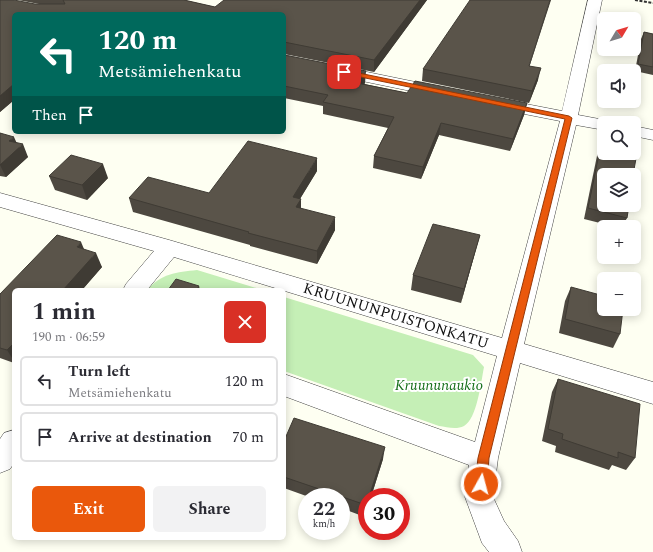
<!DOCTYPE html>
<html lang="en">
<head>
<meta charset="utf-8">
<style>
  body { margin:0; font-family:Spectral,serif; background:#f2f2f3; color:#2b2b33; height:100vh; display:flex; flex-direction:column; font-size:15px; white-space:nowrap }
  * { box-sizing:border-box; margin:0 }
  p { font-size:13px; color:#7c7c81 }
  .icon { flex:none; width:22px; height:22px; fill:none; stroke:currentColor; stroke-width:2; stroke-linecap:round; stroke-linejoin:round }
  .map { position:relative; flex:1; overflow:hidden }
  .side { position:absolute; left:12px; top:288px; width:274px; height:252px; display:flex; flex-direction:column; background:#fff; border-radius:6px; box-shadow:0 2px 10px #0003 }
  .side>* { flex:none }
  .banner { position:absolute; left:12px; top:12px; width:274px; height:122px; border-radius:6px; box-shadow:0 2px 10px #0003; background:#00695c; color:#fff; overflow:hidden }
  .needle { width:26px; rotate:52deg }
  .tools { position:absolute; left:597px; top:12px; display:grid; gap:8px }
  .tools a { display:grid; place-items:center; width:44px; height:44px; border-radius:6px; background:#fff; box-shadow:0 2px 10px #0003; font-size:20px }
  .speed { position:absolute; left:298px; top:488px; display:flex; gap:8px; font-size:20px; font-weight:700; text-align:center }
  .speed>* { display:grid; place-content:center; width:52px; height:52px; border-radius:50%; background:#fff; box-shadow:0 2px 10px #0003; line-height:1 }
  .speed small { font-size:10px; font-weight:400 }
  .speed .limit { border:6px solid #d22; background:#fff; color:#111 }
  .pin { position:absolute; display:grid; place-items:center; width:34px; height:34px; color:#fff; margin:-17px; border-radius:8px; box-shadow:0 2px 6px #0006 }
  .me { position:absolute; width:44px; margin:-22px; rotate:7deg; stroke-linejoin:round; filter:drop-shadow(0 0 3px #0008) }
  .turn { display:flex; align-items:center; gap:14px; height:84px; padding:0 20px; font-size:18px }
  .turn .icon { width:52px; height:52px; stroke-width:2.5 }
  .turn b { display:block; font-size:28px; line-height:34px }
  .then { display:flex; align-items:center; height:38px; padding:0 20px; background:#0003; gap:8px; font-size:15px }
  .round { display:grid; place-items:center; flex:none; width:42px; height:42px; border-radius:6px; background:#f2f2f3 }
  .headline { display:flex; align-items:center; justify-content:space-between; height:68px; padding:0 20px }
  h1 { font-size:24px; font-weight:700; line-height:30px }
  .button { display:flex; gap:8px; margin-top:auto; padding:8px 20px }
  .button a { flex:1; height:46px; border-radius:6px; background:#ea580c; color:#fff; font-size:16px; font-weight:700; line-height:46px; text-align:center }
  .button a+a { background:#f2f2f3; color:#2b2b33 }
  ul { padding:0; list-style:none }
  li { display:flex; align-items:center; gap:12px; height:50px; margin:0 8px 6px; padding:0 12px; border:2px solid #e1e1e2; border-radius:6px }
  li div { flex:1 }
  li b { display:block; font-size:15px }
  li em { font-style:normal }
  .map>svg:first-child { display:block }
</style>
</head>
<body>
<div class="map">
<svg width="653" height="552" viewBox="0 0 653 552">
  <rect width="100%" height="100%" fill="#fefff2"/>
  <g fill="#c5efb6">
    <path d="M197 270 263 290H147C160 274 177 272 197 270Z"/>
    <path d="M284 297 473 355 484 367C481 382 477 419 464 426 456 430 447 427 439 426L284 371Z"/>
  </g>
  <g fill="none" stroke-linecap="round" stroke-linejoin="round">
    <g stroke="#434343" stroke-width="1">
      <g id="street">
        <path d="M588 0H602L578 115 610 121 611 123H604V130L576 125 524 344 653 382V404L520 363 498 458 493 497 504 521 518 541 522 552H489L482 543 465 497 469 465 284 396V374L475 442 497 356 174 257 147 290H123L126 284 154 251 0 207V193L169 240 502 338 560 121 489 107 487 103 489 99 495 98 562 111Z"/>
        <path d="M284 55 440 87 446 89 448 92 446 95 440 97 284 65Z"/>
        <path d="M634 126 653 130V140L634 136Z"/>
        <path d="M14 430V463L10 469 0 473V439L4 433Z"/>
      </g>
    </g>
    <path stroke="#323232" stroke-width="2" stroke-dasharray="3 1.5" stroke-linecap="butt" d="M635 0 653 3"/>
    <use href="#street" fill="#fff" fill-rule="evenodd"/>
  </g>
  <g fill="#4d4840">
    <path d="M0 0 35 4H39L18 0H184L215 7 427 0 374 72 284 54V14H14V100L0 112Z"/>
    <path d="M644 32 653 34V75L635 71 641 39Z"/>
    <path d="M284 55 365 83 364 84 407 93 527 103 524 115 510 151 439 135 421 179 373 168 374 156 388 128 323 114V106L284 98Z"/>
    <path d="M530 66 538 80 529 103 422 81 423 69Z"/>
    <path d="M0 133 16 143 28 157 6 177 0 176Z"/>
    <path d="M603 135 627 218 622 227H616L584 219 599 146Z"/>
    <path d="M317 171 300 199 301 208 335 230 317 264 250 246V245L133 212 129 198 209 193Z"/>
    <path d="M49 176 108 178 87 200 55 190Z"/>
    <path d="M480 235 476 249 461 303 411 290 413 275Z"/>
    <path d="M83 249 102 267 82 290H14V363L0 358V294Z"/>
    <path d="M571 287 620 334 613 348 559 333 565 301Z"/>
    <path d="M558 379 635 458 626 470 612 465 609 470 555 452 556 446 542 441 552 392Z"/>
    <path d="M284 441 383 459 371 497H367V510L365 517 341 508V497H309L284 488Z"/>
  </g>
  <g fill="#3f3b34">
    <path d="M420 0H427L374 72V60Z"/>
    <path d="M550 0H551L526 77 529 66Z"/>
    <path d="M541 68 538 80 529 103 532 91Z"/>
    <path d="M366 71 365 83 357 95V83Z"/>
    <path d="M14 84V100L0 112V96Z"/>
    <path d="M527 103 524 115 510 151 513 139Z"/>
    <path d="M441 123 439 135 421 179 423 167Z"/>
    <path d="M14 137 19 148 23 144 28 157 6 177 0 165 9 141Z"/>
    <path d="M317 158V171L293 210V197Z"/>
    <path d="M103 164 108 178 87 200 82 185Z"/>
    <path d="M301 199V212L296 207Z"/>
    <path d="M335 217V230L317 264V251Z"/>
    <path d="M480 235 476 249 461 303 464 289Z"/>
    <path d="M81 242 87 256 77 247Z"/>
    <path d="M96 253 102 267 82 290H63Z"/>
    <path d="M199 286 200 290H196Z"/>
    <path d="M14 343V361L7 350Z"/>
    <path d="M385 447 383 459 371 497H369Z"/>
    <path d="M367 503V510L365 517 366 505Z"/>
  </g>
  <g fill="#5a544a" stroke="#3f3b34">
    <path d="M0 0H14L35 4H65L63 0H184L215 7 224 0H420L374 60 284 42V14H14V84L0 96Z"/>
    <path d="M470 0H550L529 66 541 68 532 91 423 69Z"/>
    <path d="M644 32 653 34V67L638 64Z"/>
    <path d="M284 55 366 71 357 83 407 93 415 81 527 103 513 139 441 123 423 167 374 156 394 117 323 102 328 95 284 86Z"/>
    <path d="M0 133 14 137 9 141 23 144 0 165Z"/>
    <path d="M603 135H604V153H634V141L639 142 633 175H604V205H629L627 218 588 208Z"/>
    <path d="M248 141 317 158 293 197 301 199 296 207 335 217 317 251 248 233 249 232 129 198 148 177 209 193Z"/>
    <path d="M71 155 103 164 82 185 49 176Z"/>
    <path d="M433 224 480 235 464 289 413 275Z"/>
    <path d="M57 235 81 242 77 247 96 253 63 290H14V343L7 350 0 348V294Z"/>
    <path d="M176 279 199 286 196 290H168Z"/>
    <path d="M571 287 604 296V309H623L620 334 565 319Z"/>
    <path d="M558 379 640 404 635 458 618 452V458L562 439 563 434 548 429Z"/>
    <path d="M294 418 385 447 369 497H367V503L366 505 284 477V441Z"/>
  </g>
  <path fill="#ea580c" stroke="#983908" d="M344 70 569 116 572 118 489 458 487 484 485 488 481 490 477 488 475 484 478 458 565 119 341 73V71Z"/>
  <g text-anchor="middle" dominant-baseline="central" stroke-width="4" stroke-linejoin="round" paint-order="stroke">
    <g font-size="15" fill="#101010" stroke="#fff">
      <text transform="translate(396 316) rotate(17)">KRUUNUNPUISTONKATU</text>
    </g>
    <g font-size="15" font-style="italic" fill="#17701b" stroke="#fff">
      <text x="439" y="385">Kruununaukio</text>
    </g>
  </g>
</svg>
<div class="tools">
<a><svg class="needle" viewBox="-14 -14 28 28"><path d="M0-13l5 13h-10z" fill="#e53935"/><path d="M0 13l5-13h-10z" fill="#7c7c81"/></svg></a>
<a><svg class="icon" aria-label="sound" viewBox="0 0 24 24"><path d="M4 9h4l5-4v14l-5-4H4zM17 9q2 3 0 6"/></svg></a>
<a><svg class="icon" aria-label="search" viewBox="0 0 24 24"><circle cx="10" cy="10" r="6"/><path d="M15 15l6 6"/></svg></a>
<a><svg class="icon" aria-label="layers" viewBox="0 0 24 24"><path d="M12 4l9 5-9 5-9-5zM3 14l9 5 9-5"/></svg></a>
<a>+</a>
<a>−</a>
</div>
<div class="speed"><div>22<small>km/h</small></div><div class="limit">30</div></div>
<div class="pin" style="left:344px;top:72px;background:#d93025"><svg class="icon" aria-label="arrive" viewBox="0 0 24 24"><path d="M6 21V4h12l-3 4 3 4H6"/></svg></div>
<svg class="me" style="left:481px;top:484px" viewBox="-20 -20 40 40"><circle r="17" fill="#ea580c" stroke="#fff" stroke-width="3"/><path d="M0-11L8 9 0 5-8 9z" fill="#fff"/></svg>
<div class="banner">
<div class="turn"><svg class="icon" aria-label="left" viewBox="0 0 24 24"><path d="M17 20v-9H6M10 6l-5 5 5 5"/></svg><div><b>120 m</b>Metsämiehenkatu</div></div>
<div class="then">Then<svg class="icon" aria-label="arrive" viewBox="0 0 24 24"><path d="M6 21V4h12l-3 4 3 4H6"/></svg></div>
</div>
<section class="side">
<div class="headline"><div><h1>1 min</h1><p>190 m · 06:59</p></div><a class="round" style="background:#d93025;color:#fff"><svg class="icon" aria-label="close" viewBox="0 0 24 24"><path d="M6 6l12 12M18 6L6 18"/></svg></a></div>
<ul>
<li><svg class="icon" aria-label="left" viewBox="0 0 24 24"><path d="M17 20v-9H6M10 6l-5 5 5 5"/></svg><div><b>Turn left</b><p>Metsämiehenkatu</p></div><em>120 m</em></li>
<li><svg class="icon" aria-label="arrive" viewBox="0 0 24 24"><path d="M6 21V4h12l-3 4 3 4H6"/></svg><div><b>Arrive at destination</b></div><em>70 m</em></li>
</ul>
<div class="button"><a>Exit</a><a>Share</a></div>
</section>
</div>
</body>
</html>
